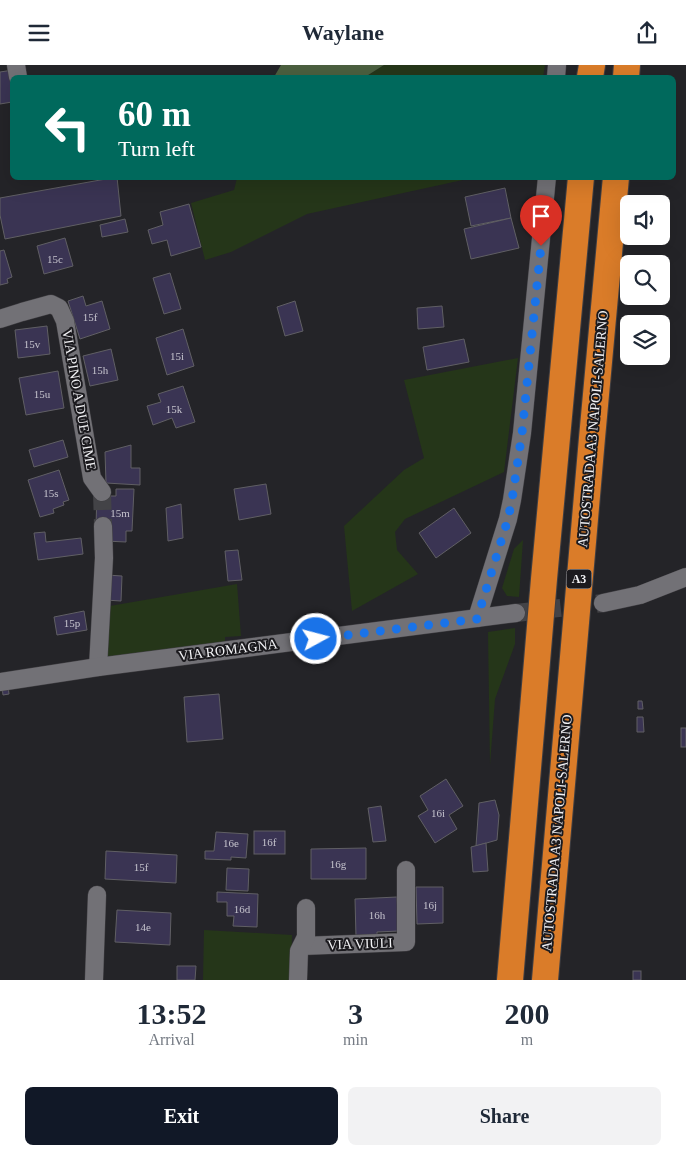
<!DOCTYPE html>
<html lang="en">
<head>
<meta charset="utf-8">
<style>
  body { margin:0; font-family:"Times New Roman",serif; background:#f2f2f3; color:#1f2937; height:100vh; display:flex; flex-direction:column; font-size:19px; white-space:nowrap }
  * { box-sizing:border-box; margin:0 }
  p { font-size:16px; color:#747a83 }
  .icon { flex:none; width:28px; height:28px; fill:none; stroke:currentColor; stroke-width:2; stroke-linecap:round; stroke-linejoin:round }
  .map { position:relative; height:915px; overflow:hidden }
  .sheet { display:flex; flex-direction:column; background:#fff; flex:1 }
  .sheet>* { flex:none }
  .guide { position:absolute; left:10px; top:10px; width:666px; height:105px; border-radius:8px; box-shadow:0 5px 20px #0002; background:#00695c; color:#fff; overflow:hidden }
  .controls { position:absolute; left:620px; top:130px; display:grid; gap:10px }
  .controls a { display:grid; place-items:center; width:50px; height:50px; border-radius:8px; background:#fff; box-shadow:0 5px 20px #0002; font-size:25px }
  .pin { position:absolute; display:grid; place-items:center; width:42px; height:42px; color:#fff; margin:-51px -21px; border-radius:50% 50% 50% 0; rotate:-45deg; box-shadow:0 0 5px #0007 }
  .pin .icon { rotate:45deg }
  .me { position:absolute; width:55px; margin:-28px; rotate:83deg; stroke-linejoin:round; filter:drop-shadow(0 0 4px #0008) }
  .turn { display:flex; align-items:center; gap:18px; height:105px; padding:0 25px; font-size:22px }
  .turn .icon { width:65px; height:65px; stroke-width:2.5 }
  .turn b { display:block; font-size:35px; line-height:42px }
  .eta { display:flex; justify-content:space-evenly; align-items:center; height:85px; text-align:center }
  .eta b { font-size:30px; font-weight:700; line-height:35px }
  .action { display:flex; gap:10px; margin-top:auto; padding:10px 25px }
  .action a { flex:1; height:58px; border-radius:8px; background:#111827; color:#fff; font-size:20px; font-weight:700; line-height:58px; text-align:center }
  .action a+a { background:#f2f2f3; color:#1f2937 }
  header { display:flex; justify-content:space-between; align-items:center; height:65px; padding:0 25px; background:#fff; font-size:22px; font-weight:700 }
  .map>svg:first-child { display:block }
</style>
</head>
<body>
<header><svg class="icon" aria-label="menu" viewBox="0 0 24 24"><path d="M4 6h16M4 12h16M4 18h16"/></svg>Waylane<svg class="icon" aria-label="share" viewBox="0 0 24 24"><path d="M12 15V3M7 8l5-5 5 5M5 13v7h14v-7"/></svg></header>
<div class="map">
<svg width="686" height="915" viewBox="0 0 686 915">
  <rect width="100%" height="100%" fill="#242428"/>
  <g fill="#253619">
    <path d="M384 0H545L543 12H365Z"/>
    <path d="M237 113V112L472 113 307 149 231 187 205 195 191 138 234 125Z"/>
    <path d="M518 293 504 407 405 454 395 467 397 485 418 509 352 546 344 461 404 405 424 393 404 315Z"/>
    <path d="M523 475 519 532 507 531 502 523 514 484Z"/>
    <path d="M237 519 241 571 225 572V579L103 597 104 542Z"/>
    <path d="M515 563V579L495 634 490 700 488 567Z"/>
    <path d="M204 865 292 870 291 915H203Z"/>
  </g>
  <path fill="#4b5f3f" d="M281 0H384L365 12H274Z"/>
  <g fill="#3a3453" stroke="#605f64">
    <path d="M13 5 12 37 0 39V7Z"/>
    <path d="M117 112 121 151 5 174 0 150V133Z"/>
    <path d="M505 123 511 153 471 161 465 132Z"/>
    <path d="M189 139 201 182 171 191 167 175 152 179 148 165 163 160 160 147Z"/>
    <path d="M511 153 519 183 471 194 464 164Z"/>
    <path d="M125 154 128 167 102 172 100 160Z"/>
    <path d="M65 173 73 201 44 209 37 181Z"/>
    <path d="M4 185 12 212 7 214 8 218 0 220V186Z"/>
    <path d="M170 208 181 244 164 249 153 213Z"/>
    <path d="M83 231 86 241 102 236 110 264 80 274 68 236Z"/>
    <path d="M295 236 303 266 285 271 277 242Z"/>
    <path d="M442 241 444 262 418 264 417 243Z"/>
    <path d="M47 261 50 289 18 293 15 265Z"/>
    <path d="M183 264 194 301 167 310 156 273Z"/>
    <path d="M464 274 469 297 427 305 423 282Z"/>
    <path d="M111 284 118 315 90 321 83 291Z"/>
    <path d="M58 306 64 343 26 350 19 313Z"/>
    <path d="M183 321 195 357 176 363 172 353 153 360 147 341 161 337 158 329Z"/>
    <path d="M63 375 68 392 34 402 29 385Z"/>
    <path d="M131 380V403H140V420L106 418 105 387Z"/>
    <path d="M59 405 69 435 63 437 64 440 53 444 54 448 40 452 28 415Z"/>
    <path d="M266 419 271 449 239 455 234 424Z"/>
    <path d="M116 424H134L132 466H126V477L105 476 96 461 97 427 108 431H116Z"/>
    <path d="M181 439 183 473 168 476 166 443Z"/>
    <path d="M454 443 471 468 436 493 419 468Z"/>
    <path d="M45 467 46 477 81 473 83 489 38 495 34 468Z"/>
    <path d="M238 485 242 515 228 516 225 486Z"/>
    <path d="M107 510 122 511 121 536 105 535Z"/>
    <path d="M84 546 87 565 57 570 54 552Z"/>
    <path d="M8 621 9 629 3 630 2 622Z"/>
    <path d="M219 629 223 674 187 677 184 632Z"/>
    <path d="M638 636H642L643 644H638Z"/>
    <path d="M637 652H643L644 667H637Z"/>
    <rect x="681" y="663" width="5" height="19"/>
    <path d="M446 714 463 741 449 750 457 764 435 778 418 751 428 745 420 731Z"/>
    <path d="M495 735 499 750 497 775 476 781 479 738Z"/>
    <path d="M381 741 386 776 373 777 368 743Z"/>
    <rect x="254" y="766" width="31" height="23"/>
    <path d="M216 767 248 769 246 793 231 792V795L205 794V786H214Z"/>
    <path d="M486 778 488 806 473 807 471 782Z"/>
    <path d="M366 783V814H311V784Z"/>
    <path d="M106 786 177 790 176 818 105 814Z"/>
    <path d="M227 803 249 804 248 826 226 825Z"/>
    <path d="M416 822H443V858L417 859Z"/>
    <path d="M217 827 258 829 257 862 233 861 234 851H227V837H217Z"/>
    <path d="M397 832 399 866 377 867V872H356L355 834Z"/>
    <path d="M117 845 171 848 170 880 115 877Z"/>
    <path d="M177 901H196L195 915H177Z"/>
    <rect x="633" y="906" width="8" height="9"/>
  </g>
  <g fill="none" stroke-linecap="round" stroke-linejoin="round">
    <g stroke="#434347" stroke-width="18" stroke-dasharray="18 9" stroke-linecap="butt">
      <path d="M102 427 103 461"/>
      <path d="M516 548 603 538"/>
    </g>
    <g stroke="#403f43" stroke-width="19">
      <g id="minor">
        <path d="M16 0 18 12"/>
        <path d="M556 12 557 0"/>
        <path d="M0 254 22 247 51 239 59 243 65 256 92 413 102 427"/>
        <path d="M603 538 640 530 686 512"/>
        <path d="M477 553 508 454 512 435 522 368 547 112"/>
        <path d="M98 602 104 493 103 461"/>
        <path d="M0 617 98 602 516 548"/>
        <path d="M302 881 406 877V805"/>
        <path d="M94 915 97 830"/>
        <path d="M298 915 299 886 306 872V843"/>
      </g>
    </g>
    <g stroke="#403f43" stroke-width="28">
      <g id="highway">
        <path d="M590 12 592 0"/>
        <path d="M626 12 627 0"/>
        <path d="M510 915 544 514 581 112"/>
        <path d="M545 915 592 373 616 112"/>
      </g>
    </g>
    <use href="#minor" stroke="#727176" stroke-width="18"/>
    <use href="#highway" stroke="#da7c29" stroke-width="26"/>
  </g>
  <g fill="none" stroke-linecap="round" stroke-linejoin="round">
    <path stroke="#1a73e8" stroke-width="9" stroke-dasharray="0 16.2" d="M316 574 477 554 508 454 512 435 522 368 541 181"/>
  </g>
  <g text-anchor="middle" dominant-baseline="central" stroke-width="4" stroke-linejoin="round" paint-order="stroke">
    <g font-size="11" fill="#c4c2cc">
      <text x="55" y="194">15c</text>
      <text x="90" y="252">15f</text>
      <text x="32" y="279">15v</text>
      <text x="177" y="291">15i</text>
      <text x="100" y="305">15h</text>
      <text x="42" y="329">15u</text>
      <text x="174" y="344">15k</text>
      <text x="51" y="428">15s</text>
      <text x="120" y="448">15m</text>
      <text x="72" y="558">15p</text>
      <text x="438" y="748">16i</text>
      <text x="269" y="777">16f</text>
      <text x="231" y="778">16e</text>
      <text x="338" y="799">16g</text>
      <text x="141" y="802">15f</text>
      <text x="430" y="840">16j</text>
      <text x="242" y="844">16d</text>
      <text x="377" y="850">16h</text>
      <text x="143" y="862">14e</text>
    </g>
    <rect fill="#1b1a1e" stroke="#b2b1b4" stroke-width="1" x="566.5" y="504.5" width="25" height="19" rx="4"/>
    <g font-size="12" font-weight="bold" fill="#f2f2f5">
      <text x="579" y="514">A3</text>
    </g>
    <g font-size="14" fill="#f2f2f5" stroke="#1b1a1e">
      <text transform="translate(79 335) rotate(80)">VIA PINO A DUE CIME</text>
      <text transform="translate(593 364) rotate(-85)">AUTOSTRADA A3 NAPOLI-SALERNO</text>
      <text transform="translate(228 585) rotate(-7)">VIA ROMAGNA</text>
      <text transform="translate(557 768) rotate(-85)">AUTOSTRADA A3 NAPOLI-SALERNO</text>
      <text transform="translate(360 879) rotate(-2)">VIA VIULI</text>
    </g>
  </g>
</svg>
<div class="controls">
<a><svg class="icon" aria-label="sound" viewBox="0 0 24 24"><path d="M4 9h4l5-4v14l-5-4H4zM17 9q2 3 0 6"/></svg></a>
<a><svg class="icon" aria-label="search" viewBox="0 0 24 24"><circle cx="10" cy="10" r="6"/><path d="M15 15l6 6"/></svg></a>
<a><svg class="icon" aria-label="layers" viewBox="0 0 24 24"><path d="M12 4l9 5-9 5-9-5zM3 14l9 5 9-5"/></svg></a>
</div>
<div class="pin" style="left:541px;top:181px;background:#d93025"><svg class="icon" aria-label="arrive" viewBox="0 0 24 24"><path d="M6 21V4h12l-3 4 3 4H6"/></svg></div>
<svg class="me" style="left:316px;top:574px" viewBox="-20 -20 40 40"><circle r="17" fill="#1a73e8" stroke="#fff" stroke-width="3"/><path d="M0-11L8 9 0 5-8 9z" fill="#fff"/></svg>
<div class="guide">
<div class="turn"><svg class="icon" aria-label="left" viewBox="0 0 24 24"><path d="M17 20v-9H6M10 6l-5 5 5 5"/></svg><div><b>60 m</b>Turn left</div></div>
</div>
</div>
<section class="sheet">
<div class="eta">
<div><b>13:52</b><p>Arrival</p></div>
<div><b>3</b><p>min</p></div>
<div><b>200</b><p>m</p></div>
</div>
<div class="action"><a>Exit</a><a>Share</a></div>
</section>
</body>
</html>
